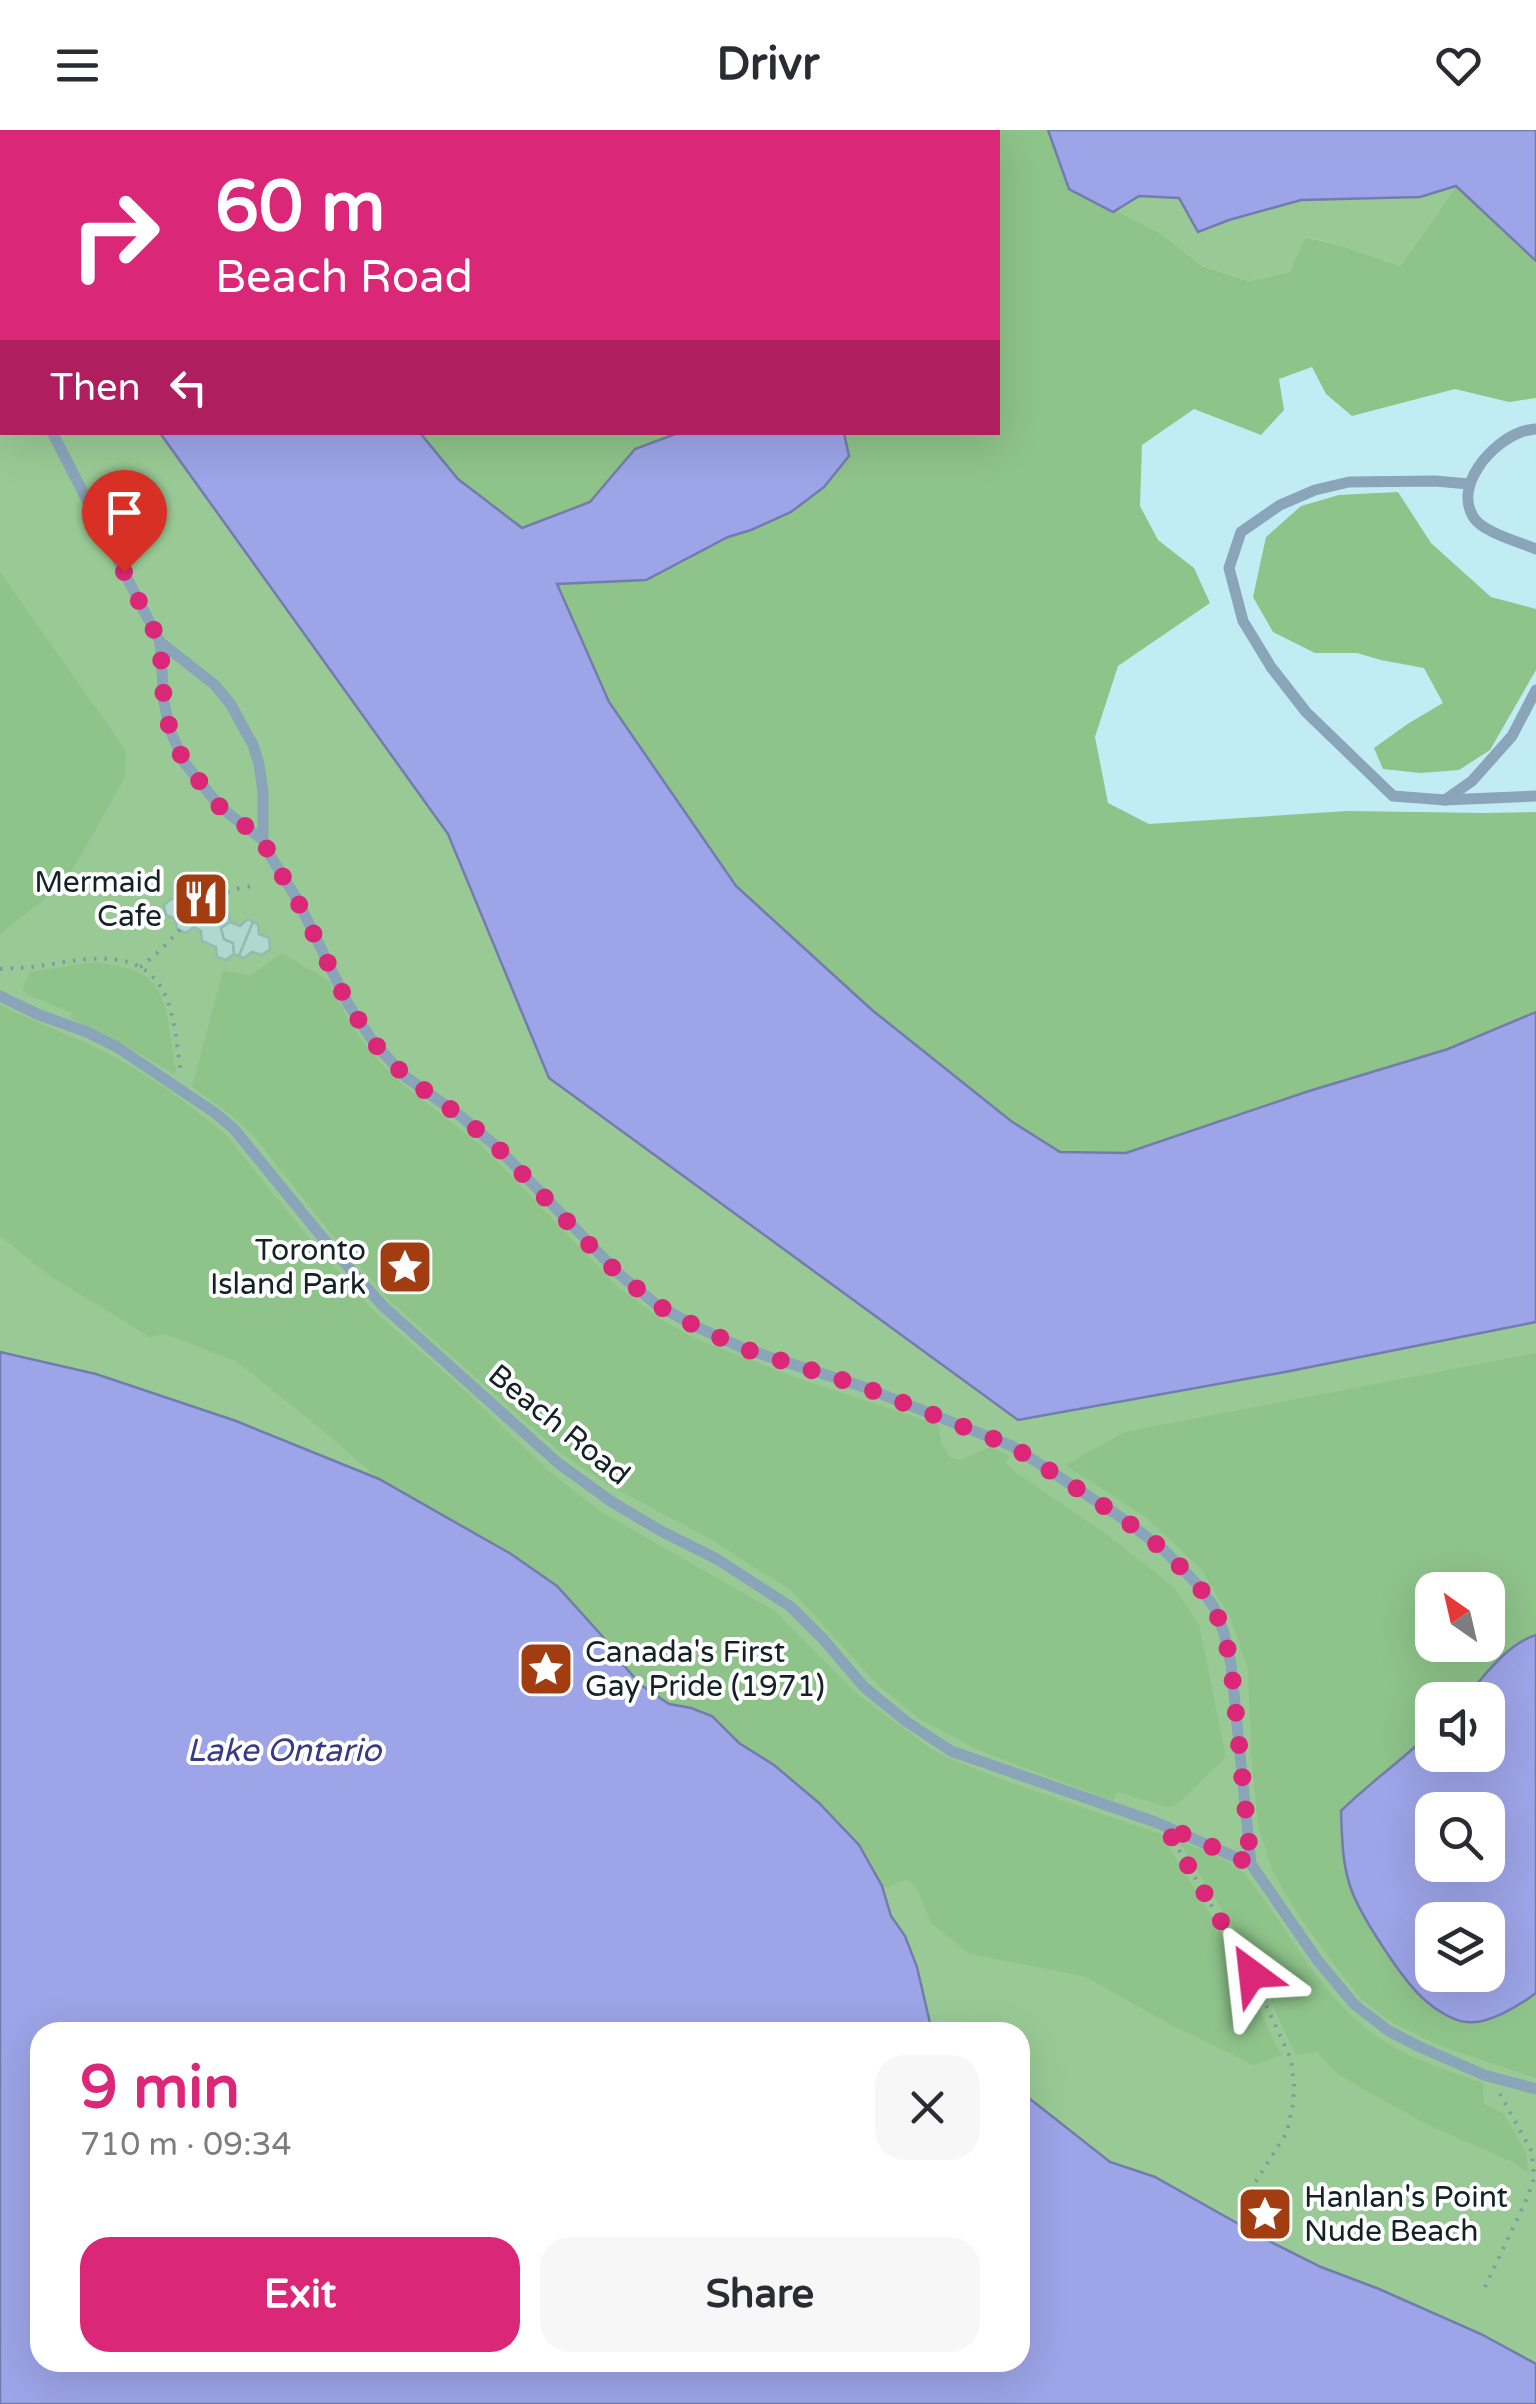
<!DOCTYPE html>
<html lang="en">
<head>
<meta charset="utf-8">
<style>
  body { margin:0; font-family:"Varela Round",sans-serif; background:#f7f7f7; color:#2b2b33; height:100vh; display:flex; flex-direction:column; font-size:38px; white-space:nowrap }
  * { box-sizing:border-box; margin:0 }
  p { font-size:32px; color:#7c7c81 }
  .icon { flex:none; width:55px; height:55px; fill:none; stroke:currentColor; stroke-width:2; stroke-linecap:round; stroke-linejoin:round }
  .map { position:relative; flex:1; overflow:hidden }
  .drawer { position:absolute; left:30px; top:1892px; width:1000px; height:350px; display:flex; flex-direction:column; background:#fff; border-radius:30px; box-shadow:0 10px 40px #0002 }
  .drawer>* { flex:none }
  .top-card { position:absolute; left:0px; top:0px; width:1000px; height:305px; box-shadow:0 10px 40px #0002; background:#db2777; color:#fff; overflow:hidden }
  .needle { width:65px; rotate:326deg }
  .controls { position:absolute; left:1415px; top:1442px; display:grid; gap:20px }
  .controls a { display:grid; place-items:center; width:90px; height:90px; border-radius:20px; background:#fff; box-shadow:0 10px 40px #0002; font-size:50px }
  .pin { position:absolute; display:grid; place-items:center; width:85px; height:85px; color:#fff; margin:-102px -42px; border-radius:50% 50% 50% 0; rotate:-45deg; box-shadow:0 0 10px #0007 }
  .pin .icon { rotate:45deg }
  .me { position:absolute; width:110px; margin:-55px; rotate:330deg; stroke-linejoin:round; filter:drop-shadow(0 0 8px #0008) }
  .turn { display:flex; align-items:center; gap:35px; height:210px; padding:0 50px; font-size:45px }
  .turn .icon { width:130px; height:130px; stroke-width:2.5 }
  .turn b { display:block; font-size:70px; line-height:85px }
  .then { display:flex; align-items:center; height:95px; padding:0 50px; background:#0003; gap:20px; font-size:38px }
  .round { display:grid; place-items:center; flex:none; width:105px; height:105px; border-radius:30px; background:#f7f7f7 }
  .head { display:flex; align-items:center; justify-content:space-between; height:170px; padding:0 50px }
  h1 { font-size:60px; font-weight:700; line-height:75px; color:#db2777 }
  .action { display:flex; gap:20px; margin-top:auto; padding:20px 50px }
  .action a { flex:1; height:115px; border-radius:30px; background:#db2777; color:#fff; font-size:40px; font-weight:700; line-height:115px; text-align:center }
  .action a+a { background:#f7f7f7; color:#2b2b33 }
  header { display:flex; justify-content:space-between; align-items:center; height:130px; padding:0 50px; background:#fff; font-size:45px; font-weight:700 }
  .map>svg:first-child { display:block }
</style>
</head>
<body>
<header><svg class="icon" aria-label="menu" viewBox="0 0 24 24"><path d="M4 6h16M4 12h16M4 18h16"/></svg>Drivr<svg class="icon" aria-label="heart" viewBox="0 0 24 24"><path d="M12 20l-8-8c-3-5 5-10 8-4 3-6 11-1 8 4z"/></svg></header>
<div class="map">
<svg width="1536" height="2274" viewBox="0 0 1536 2274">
  <rect width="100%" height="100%" fill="#c2ecf4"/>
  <g fill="#99ca95" fill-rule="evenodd">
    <path d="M1456 56 1400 136 1346 117 1307 107 1289 142 1249 151 1203 136 1159 102 1113 82 1139 66 1180 68 1199 101 1229 90 1301 70 1420 67Z"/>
    <path d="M0 74 2 77V302L160 303 448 704 549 948 1018 1290 1285 1242 1536 1192V1505C1505 1515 1484 1547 1463 1570H1432V1601L1404 1629 1394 1833 1512 1880 1536 1863V2234L1481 2204 1379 2159 1321 2137 1267 2110 1155 2047 1110 2032 1020 1961V1902H943L930 1893 917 1837 905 1806 891 1786 882 1756 603 1507 557 1456 379 1349 236 1291 96 1244 0 1222ZM1432 1460H1488V1515H1432Z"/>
  </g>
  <g fill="#8ec38a" fill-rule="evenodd">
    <path d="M328 0H1048L1069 59 1159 102 1203 136 1249 151 1289 142 1306 107 1346 117 1400 136 1456 56 1536 131V268L1509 272 1455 259 1352 286 1326 264 1312 237 1279 249 1284 280 1261 305 1194 279 1142 315 1140 376 1158 410 1194 438 1210 473 1118 536 1095 607 1108 673 1149 694 1347 681 1484 683 1536 682V882L1448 919 1306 962 1126 1023 1060 1022 1011 991 872 880 736 756 609 572 556 454H588L751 400 791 382 824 357 849 326 844 303 998 302V2H326Z"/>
    <path d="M420 303H678L635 319 590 372 522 398 458 349Z"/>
    <path d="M1398 362 1431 413 1491 467 1536 479V540L1490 620 1459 640 1420 643 1383 639 1374 618 1409 593 1443 573 1424 538 1381 530 1357 523H1315L1273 502 1253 467 1266 407 1301 376 1339 365Z"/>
    <path d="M0 442 126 621 125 647 84 720 63 754 0 804Z"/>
    <path d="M282 823 329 851 349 892 374 926 401 953 483 1017 619 1158 665 1192 696 1209 797 1248 939 1295 941 1313 950 1327 960 1330 991 1317 1009 1326 1005 1332 1015 1342 1106 1404 1174 1457 1199 1495 1226 1627 1176 1675 1167 1677 1117 1662 1113 1671 983 1622 921 1590 877 1554 793 1462 712 1410 607 1354 561 1323 390 1171 329 1101 255 1007 231 985 192 957 223 841 251 845Z"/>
    <path d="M95 832C111 835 128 836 142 844 172 862 169 911 176 941L174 944 109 906 70 888 72 883 29 865 22 860 30 842Z"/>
    <path d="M0 874C36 894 76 906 112 926 152 947 192 976 226 1005L314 1114 375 1182 452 1249 551 1343 603 1383 775 1481 856 1563 930 1618 948 1628 1014 1654 1161 1704 1218 1797 1246 1849 1276 1916 1282 1925 1254 1935 1171 1895 1086 1847 970 1824 932 1794 915 1755 907 1750 897 1752 889 1758 882 1756 859 1715 819 1673 774 1635 739 1613 712 1586 691 1578 669 1574 641 1555 619 1530 603 1507 557 1456 511 1424 379 1349 320 1298 236 1231 166 1204 150 1207 50 1146 0 1106Z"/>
    <path d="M1536 1223V1505C1505 1515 1484 1547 1463 1570H1432V1601L1404 1629 1369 1653 1341 1681 1342 1723 1351 1760 1373 1799 1394 1833 1468 1893 1512 1880 1536 1863V1948L1438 1915 1393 1893 1362 1870 1337 1838 1301 1789 1273 1742 1258 1696 1251 1621 1248 1539 1231 1489 1202 1440 1147 1388 1065 1335 1125 1302ZM1432 1460H1488V1515H1432Z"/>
    <path d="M1175 1709 1225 1730 1243 1742C1289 1798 1320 1869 1382 1910 1409 1929 1452 1942 1483 1953L1484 1974 1504 1984 1526 2023 1529 2044 1515 2033 1426 1994 1356 1955 1334 1941 1317 1922 1296 1925C1281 1897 1271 1867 1256 1839 1235 1797 1208 1758 1183 1718Z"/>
  </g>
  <g fill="#9da4e7" stroke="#737dad" stroke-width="2.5" fill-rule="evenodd">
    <path d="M1048 0H1536V131L1456 56 1420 67 1301 70 1229 90 1198 102 1179 68 1139 66 1113 82 1069 59Z"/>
    <path d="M160 303H420L458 349 522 398 590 372 635 319 678 303H844L849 326 824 357 791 382 751 400 728 407 646 450 557 454 609 572 736 756 872 880 1011 991 1060 1022 1126 1023 1306 962 1448 919 1536 882V1192L1285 1242 1018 1290 549 948 448 704Z"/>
    <path d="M0 1222 96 1244 236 1291 379 1349 511 1424 557 1456 603 1507 619 1530 641 1555 669 1574 691 1578 712 1586 739 1613 774 1635 819 1673 859 1715 882 1756 891 1786 905 1806 917 1837 930 1893 943 1902H40V2232H1020V1961L1110 2032 1155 2047 1267 2110 1321 2137 1379 2159 1481 2204 1536 2234V2274H0Z"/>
    <path d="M1536 1505V1863C1520 1875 1488 1895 1467 1892 1453 1891 1436 1880 1426 1871 1404 1853 1359 1784 1350 1756 1342 1731 1342 1707 1341 1681 1370 1652 1403 1630 1432 1601V1625H1488V1570H1463C1484 1547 1505 1515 1536 1505ZM1488 1680V1735H1432V1680ZM1488 1790V1845H1432V1790Z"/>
  </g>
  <g fill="#b1d8ce" stroke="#94bbb0" stroke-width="2.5">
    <path d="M146 384 154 396 133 410 125 398Z"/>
    <path d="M197 749 207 753 208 763 218 768 219 779 211 784 201 780 193 787 183 782 181 772 190 766 188 755Z"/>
    <path d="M172 768 181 772 183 782 193 787 201 780 211 784 219 779 229 782 230 792 221 798 224 809 233 813 234 824 226 830 217 827 216 817 202 811 201 801 194 797 186 803 177 799 175 789 166 785 164 775Z"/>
    <path d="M248 789 253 792 239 826 234 824 233 813 224 809 221 798 230 792 240 796Z"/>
    <path d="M253 792 258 794 259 804 269 808 270 819 262 825 252 822 244 828 239 826Z"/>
  </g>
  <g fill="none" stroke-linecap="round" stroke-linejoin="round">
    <g stroke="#7c9ca2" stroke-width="4" stroke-dasharray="2.5 8" stroke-linecap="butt">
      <path d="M140 837C172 815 193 776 230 761 237 758 246 757 254 756"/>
      <path d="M0 839C13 838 26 838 39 836 80 830 137 815 162 859 175 880 177 919 181 943"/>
      <path d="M1179 1720 1252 1845 1291 1929 1294 1955 1293 1974 1287 2002 1253 2056"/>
      <path d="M1485 2157 1528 2066 1534 2048 1532 2022 1500 1964"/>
    </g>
    <g stroke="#8aa4ba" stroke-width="11">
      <path d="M0 210 2 214"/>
      <path d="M1536 299C1531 300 1525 300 1521 302 1491 313 1453 356 1474 388 1483 402 1519 412 1536 419"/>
      <path d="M52 302 160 512 164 572 170 600 184 632 220 677 263 710"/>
      <path d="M1469 354 1435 351 1349 352 1315 360 1280 375 1241 402 1229 438 1243 491 1271 537 1306 582 1393 666 1445 670 1536 666"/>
      <path d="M160 512 215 555 231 575 253 615 259 634 263 662V710L268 722 297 769 348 874 374 913 406 947 463 988 498 1018 618 1143 657 1175 697 1197 745 1219 861 1256 1012 1316 1122 1388 1164 1420 1197 1454 1214 1477 1224 1503 1231 1534 1251 1734 1318 1831 1355 1875 1389 1901 1420 1917 1484 1945 1536 1959"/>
      <path d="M1445 670 1472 651 1512 606 1536 560"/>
      <path d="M0 866 37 884 87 902 117 917 215 983 234 999 322 1107 383 1176 558 1333 612 1372 661 1401 717 1429 791 1477 824 1510 864 1557 907 1592 951 1621 1158 1693 1251 1734"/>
    </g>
  </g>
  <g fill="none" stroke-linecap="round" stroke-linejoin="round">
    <path stroke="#db2777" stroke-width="18" stroke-dasharray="0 32.4" d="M124 442 160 512 164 572 170 600 184 632 220 677 264 710 268 722 297 770 348 874 374 913 406 947 463 988 498 1018 597 1123 618 1143 657 1175 697 1197 745 1219 861 1256 1012 1316 1122 1388 1164 1420 1197 1454 1214 1477 1224 1503 1231 1534 1251 1734 1165 1696 1252 1844"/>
  </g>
  <defs>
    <g id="restaurant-square" transform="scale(2.875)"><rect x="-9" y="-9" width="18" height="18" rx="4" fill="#a23c11" stroke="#fff"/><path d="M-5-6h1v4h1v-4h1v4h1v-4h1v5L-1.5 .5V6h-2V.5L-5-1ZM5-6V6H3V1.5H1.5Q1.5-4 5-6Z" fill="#fff"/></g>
    <g id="sight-square" transform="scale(2.875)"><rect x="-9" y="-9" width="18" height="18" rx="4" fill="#a23c11" stroke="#fff"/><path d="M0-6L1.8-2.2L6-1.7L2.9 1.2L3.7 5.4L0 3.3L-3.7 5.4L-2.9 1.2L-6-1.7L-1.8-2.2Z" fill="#fff"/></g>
  </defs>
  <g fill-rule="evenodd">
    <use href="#restaurant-square" x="201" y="769"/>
    <use href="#sight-square" x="405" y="1137"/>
    <use href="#sight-square" x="546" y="1539"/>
    <use href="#sight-square" x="1265" y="2084"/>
  </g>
  <g text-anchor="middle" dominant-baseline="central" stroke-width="8" stroke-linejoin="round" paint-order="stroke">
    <g font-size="30" fill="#122225" stroke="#fff" text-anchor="end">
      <text x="162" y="752">Mermaid<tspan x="162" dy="34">Cafe</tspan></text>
      <text x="366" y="1120">Toronto<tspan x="366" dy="34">Island Park</tspan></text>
      <text x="585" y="1522" text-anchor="start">Canada's First<tspan x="585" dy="34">Gay Pride (1971)</tspan></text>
      <text x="1304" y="2067" text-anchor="start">Hanlan's Point<tspan x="1304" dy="34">Nude Beach</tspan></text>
    </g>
    <g font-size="30" fill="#122225" stroke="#fff">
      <text transform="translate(559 1295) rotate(39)">Beach Road</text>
    </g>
    <g font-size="32" font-style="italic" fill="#3a3987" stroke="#fff">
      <text x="284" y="1621">Lake Ontario</text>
    </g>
  </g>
</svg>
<div class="controls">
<a><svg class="needle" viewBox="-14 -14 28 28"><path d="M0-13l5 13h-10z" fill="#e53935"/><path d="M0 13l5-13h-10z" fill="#7c7c81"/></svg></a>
<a><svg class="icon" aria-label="sound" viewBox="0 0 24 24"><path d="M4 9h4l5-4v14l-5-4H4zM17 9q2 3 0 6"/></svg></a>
<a><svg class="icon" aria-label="search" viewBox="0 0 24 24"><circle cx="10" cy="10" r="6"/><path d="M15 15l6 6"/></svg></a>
<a><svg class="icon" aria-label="layers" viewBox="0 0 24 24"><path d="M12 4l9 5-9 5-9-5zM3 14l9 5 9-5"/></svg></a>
</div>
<div class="pin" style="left:124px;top:442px;background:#d93025"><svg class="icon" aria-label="arrive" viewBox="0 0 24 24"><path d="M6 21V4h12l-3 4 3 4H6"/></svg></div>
<svg class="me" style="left:1252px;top:1844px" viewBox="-20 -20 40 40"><path d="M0-17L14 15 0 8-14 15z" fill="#db2777" stroke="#fff" stroke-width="4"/></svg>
<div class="top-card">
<div class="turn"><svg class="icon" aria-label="right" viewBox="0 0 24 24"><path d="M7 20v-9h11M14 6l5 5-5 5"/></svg><div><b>60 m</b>Beach Road</div></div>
<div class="then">Then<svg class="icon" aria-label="left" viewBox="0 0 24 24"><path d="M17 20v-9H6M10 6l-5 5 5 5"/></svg></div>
</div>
<section class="drawer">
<div class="head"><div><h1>9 min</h1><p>710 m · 09:34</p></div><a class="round"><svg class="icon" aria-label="close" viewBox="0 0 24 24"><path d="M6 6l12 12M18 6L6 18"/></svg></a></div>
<div class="action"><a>Exit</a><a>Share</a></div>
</section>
</div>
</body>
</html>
